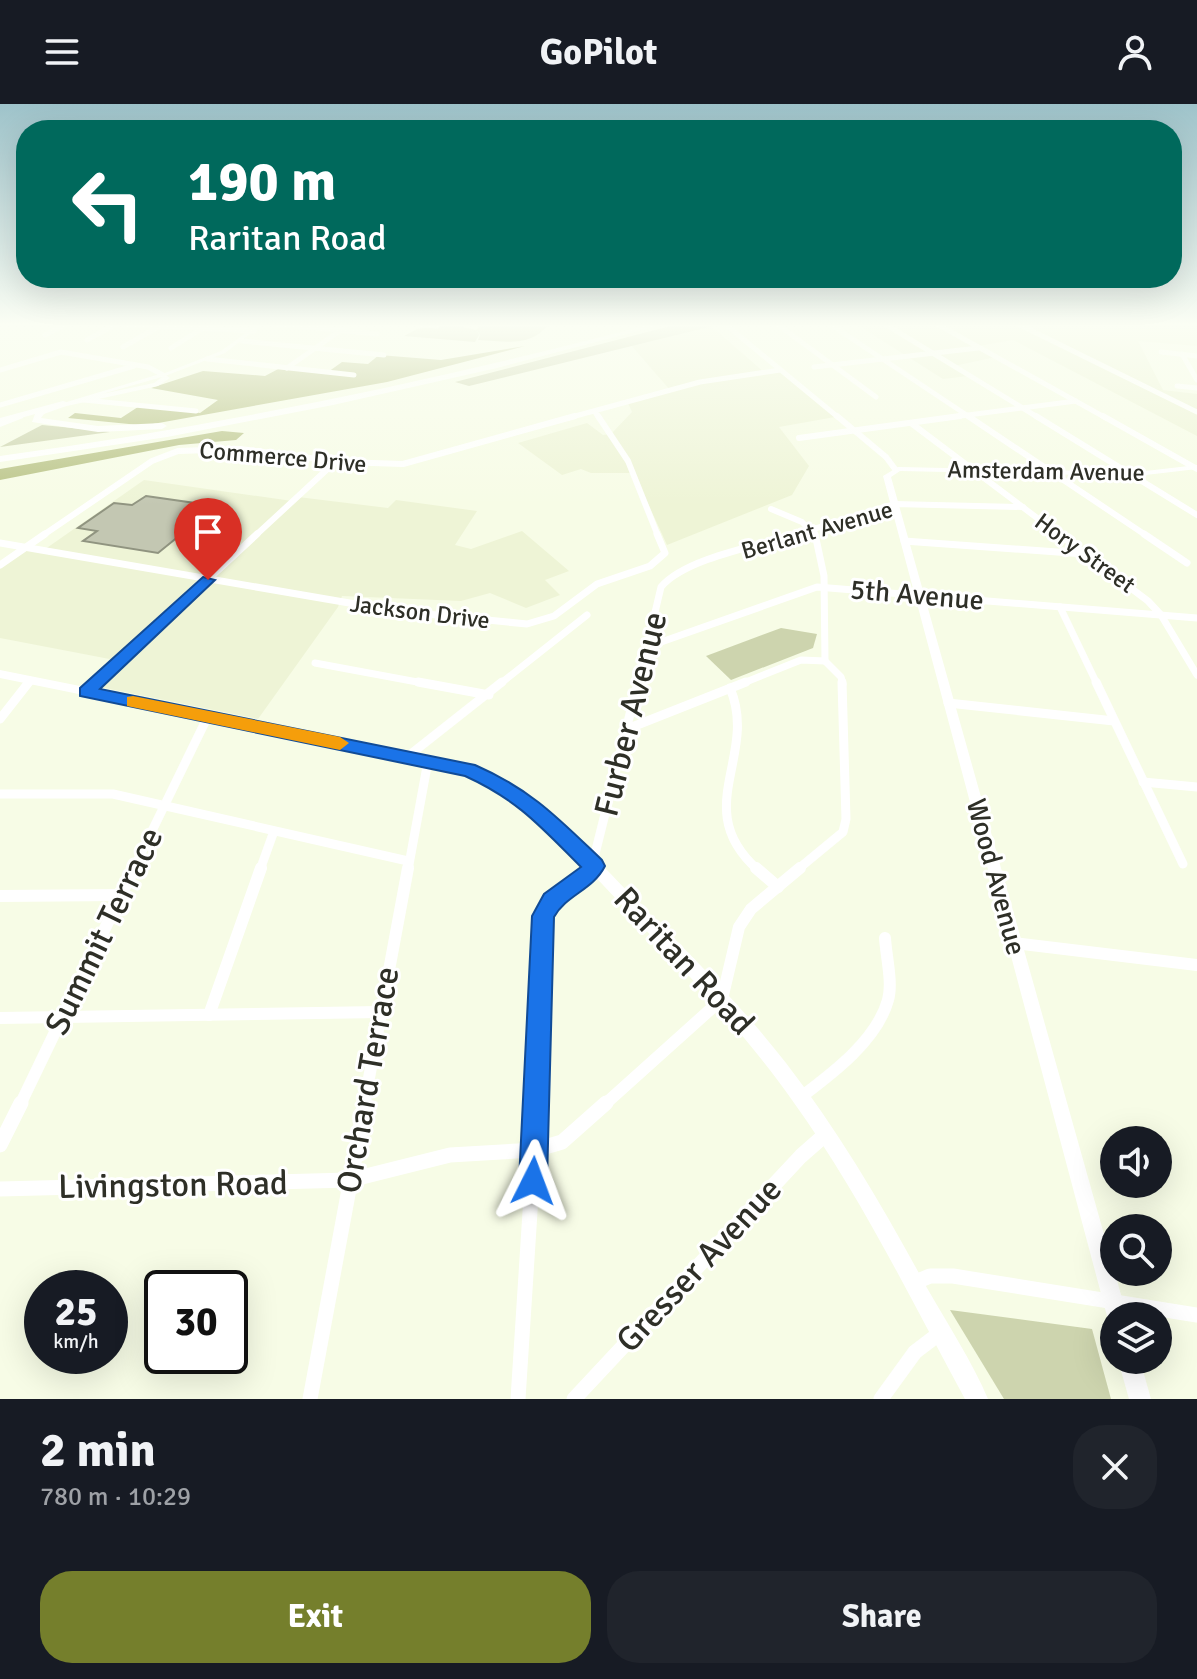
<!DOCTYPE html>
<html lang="en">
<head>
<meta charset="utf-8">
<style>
  body { margin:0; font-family:Signika,sans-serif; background:#20242c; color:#f1f3f6; height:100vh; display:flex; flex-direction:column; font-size:30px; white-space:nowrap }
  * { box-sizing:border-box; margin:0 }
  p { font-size:26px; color:#9ea1a6 }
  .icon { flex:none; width:44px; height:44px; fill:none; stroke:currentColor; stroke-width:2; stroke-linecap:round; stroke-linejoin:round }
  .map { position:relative; height:1295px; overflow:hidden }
  .details { display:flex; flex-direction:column; background:#171b24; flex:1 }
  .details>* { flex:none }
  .hud { position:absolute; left:16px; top:16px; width:1166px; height:168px; border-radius:32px; box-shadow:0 8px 32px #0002; background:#00695c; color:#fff; overflow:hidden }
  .tools { position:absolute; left:1100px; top:1022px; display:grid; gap:16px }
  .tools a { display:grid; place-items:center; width:72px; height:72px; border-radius:50%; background:#171b24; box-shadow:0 8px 32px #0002; font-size:40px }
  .speed { position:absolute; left:24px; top:1166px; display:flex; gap:16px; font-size:40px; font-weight:700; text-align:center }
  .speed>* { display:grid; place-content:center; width:104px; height:104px; border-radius:50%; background:#171b24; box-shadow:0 8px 32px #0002; line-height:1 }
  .speed small { font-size:20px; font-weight:400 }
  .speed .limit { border:4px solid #111; border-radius:12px; background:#fff; color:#111 }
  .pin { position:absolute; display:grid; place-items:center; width:68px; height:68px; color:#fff; margin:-82px -34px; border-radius:50% 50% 50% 0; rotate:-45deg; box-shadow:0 0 8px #0007 }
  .pin .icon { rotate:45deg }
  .me { position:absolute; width:88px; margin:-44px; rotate:3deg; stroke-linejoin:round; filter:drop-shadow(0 0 6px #0008) }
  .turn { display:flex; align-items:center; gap:28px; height:168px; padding:0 40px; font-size:36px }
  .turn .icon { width:104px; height:104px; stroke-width:2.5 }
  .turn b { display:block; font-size:56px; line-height:68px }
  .round { display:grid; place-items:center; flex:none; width:84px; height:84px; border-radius:32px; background:#20242c }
  .headline { display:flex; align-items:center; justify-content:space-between; height:136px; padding:0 40px }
  h1 { font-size:48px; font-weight:700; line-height:60px }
  .action { display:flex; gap:16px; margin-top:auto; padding:16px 40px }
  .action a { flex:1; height:92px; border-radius:32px; background:#757f2c; color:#fff; font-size:32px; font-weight:700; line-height:92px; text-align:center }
  .action a+a { background:#20242c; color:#f1f3f6 }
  header { display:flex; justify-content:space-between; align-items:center; height:104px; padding:0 40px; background:#171b24; font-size:36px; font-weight:700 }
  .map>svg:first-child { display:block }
</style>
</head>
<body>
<header><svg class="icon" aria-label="menu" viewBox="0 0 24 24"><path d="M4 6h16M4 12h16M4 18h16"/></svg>GoPilot<svg class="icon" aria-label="person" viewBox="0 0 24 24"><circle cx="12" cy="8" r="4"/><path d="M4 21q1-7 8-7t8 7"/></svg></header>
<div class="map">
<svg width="1197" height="1295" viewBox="0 0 1197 1295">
  <rect width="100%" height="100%" fill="#f7fce6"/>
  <g fill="#eef4d6">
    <path d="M856 220H1197V242L1138 237 1163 286 1197 290V332L1013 236 978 242 996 253 954 262 968 272 943 275Z"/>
    <path d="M710 221 765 269 780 267 835 313 779 323 809 362 792 391 667 441 634 369H591L581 365 562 371 518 339 587 319 603 331 611 330 632 308 628 299 670 286 630 240Z"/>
    <path d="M144 376 292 397 298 393 388 404 396 396 477 407 455 441 471 445 522 427 569 467 545 476 560 491 526 504 490 489 461 497 342 492 338 503 258 615 95 582 120 557 0 534V460L22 445 41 448Z"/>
  </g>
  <g fill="#cdd4ae">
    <path d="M451 220 476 226 482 220H549C530 244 506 237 478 236L480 231 477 226 479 231 475 238 404 232 417 225Z"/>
    <path d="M678 220H721L469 282 455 278Z"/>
    <path d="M42 321 103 327 110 328 0 343Z"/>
    <path d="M781 524 817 530 813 544 731 576 706 552Z"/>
    <path d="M950 1206 1092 1225 1111 1295H1004Z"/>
  </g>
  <g fill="#b9c386">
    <path d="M525 242 387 278 136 323 139 321 68 314 75 309 121 314 141 301 200 309 218 296 151 284 203 267 265 272 282 263 328 268 342 258 368 260 379 251 441 256Z"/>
    <path d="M222 327 244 329 236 336 179 341 0 376V365Z"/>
  </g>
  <path fill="#c3c7b2" stroke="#909480" stroke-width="2" d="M146 392 216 402 158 449 83 437 97 427 78 424 114 399 132 401Z"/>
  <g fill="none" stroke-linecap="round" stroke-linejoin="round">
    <g stroke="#fff" stroke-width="5">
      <path d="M123 220 254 227"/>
      <path d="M277 220 377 230"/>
      <path d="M419 220 437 222"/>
      <path d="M725 220 839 314"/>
      <path d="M777 220 876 293"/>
      <path d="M830 220 971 314"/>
      <path d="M885 220 1039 314"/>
      <path d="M937 220 1106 314"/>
      <path d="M1018 220 1197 308"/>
      <path d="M45 231 67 220"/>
      <path d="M87 236 116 220"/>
      <path d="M242 237 384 251"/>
      <path d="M123 243 158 223"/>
      <path d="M171 244 203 224"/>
      <path d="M1161 248 1197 252"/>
      <path d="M1182 250 1197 276"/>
      <path d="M207 255 354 271"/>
      <path d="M814 263 978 244"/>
      <path d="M287 264 341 226"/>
      <path d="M0 266 61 248 148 263 163 271"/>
      <path d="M1177 282 1197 284"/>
      <path d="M84 296 196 307"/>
      <path d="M0 301 134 262"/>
      <path d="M595 308 599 314"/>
      <path d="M568 314 700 278 780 266"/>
      <path d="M945 314 1076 297"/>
    </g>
    <g stroke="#fff" stroke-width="6">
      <path d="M598 312 628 357 658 432"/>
      <path d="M837 312 886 353 895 365"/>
      <path d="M968 312 1147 432"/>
      <path d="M1036 312 1197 411"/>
      <path d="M1103 312 1197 365"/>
      <path d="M911 319 1061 432"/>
      <path d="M799 334 960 312"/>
      <path d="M771 405 802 418 816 432"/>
      <path d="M42 432 152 357 178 347 240 345 341 358 403 360 575 312"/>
      <path d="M255 432 334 359"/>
      <path d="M791 432 894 400 1023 403"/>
    </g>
    <g stroke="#fff" stroke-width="7">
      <path d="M815 430 824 472 825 557"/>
      <path d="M1059 430 1148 497 1161 511 1197 571"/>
      <path d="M1144 430 1187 459"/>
      <path d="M904 437 1085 450"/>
      <path d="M0 439 396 507 527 520 554 512 597 480 650 462 665 449 657 430"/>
      <path d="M0 461 45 430"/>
      <path d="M1060 503 1097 580"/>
      <path d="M647 543 817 483 1197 514"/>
      <path d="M825 557 841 573 843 580"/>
      <path d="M315 559 428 580"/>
      <path d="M27 580 30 576"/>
      <path d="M95 580 257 430"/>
      <path d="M500 580 587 511"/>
      <path d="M638 580 661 483C685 454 761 441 797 430"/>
      <path d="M741 580 801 556 825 557"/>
    </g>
    <g stroke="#fff" stroke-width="9">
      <path d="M418 578 489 591"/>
      <path d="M1096 578 1183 760"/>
      <path d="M730 584C759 652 689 705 758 766"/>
      <path d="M86 588 97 578"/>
      <path d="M948 599 1114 617"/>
      <path d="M0 615 29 578"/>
      <path d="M627 625 746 578"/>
      <path d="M407 653 502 578"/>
      <path d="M1143 678 1197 683"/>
      <path d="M0 690H113L408 757"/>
      <path d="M133 766 208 612"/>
      <path d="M260 766 274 727"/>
      <path d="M408 766 428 657"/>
      <path d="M591 766 638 578"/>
      <path d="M797 766 843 728 846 715 842 578"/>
    </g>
    <g stroke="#fff" stroke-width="12">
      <path d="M756 764 778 783"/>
      <path d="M0 792 121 791"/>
      <path d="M1014 839 1197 861"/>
      <path d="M209 911 261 764"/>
      <path d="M0 914 381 908"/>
      <path d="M801 993C833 969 877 936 888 896 893 879 886 852 885 834"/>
      <path d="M20 1001 134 764"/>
      <path d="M364 1001 408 764"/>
      <path d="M537 1001 543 812 553 797 592 764"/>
      <path d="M604 1001 722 895 739 823 751 805 800 764"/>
    </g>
    <g stroke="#fff" stroke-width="15">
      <path d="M0 1041 21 999"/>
      <path d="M0 1085 350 1076 450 1051 535 1046 562 1038 606 999"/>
      <path d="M913 1179 930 1172H953L1197 1211"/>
      <path d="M310 1295 365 999"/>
      <path d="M518 1295 537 999"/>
      <path d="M574 1295 801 1052 826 1030"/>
      <path d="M881 1295 915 1248 940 1229"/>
    </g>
    <path fill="#fff" fill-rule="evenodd" d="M258 220H263L225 249 165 272 160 271 221 247Z"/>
    <g fill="#fff" fill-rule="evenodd">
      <path d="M163 269 170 274 158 282 53 305 50 303ZM162 273 154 279 102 290Z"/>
      <path d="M21 311 23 312V314L0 323V319Z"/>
      <path d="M1197 361V365L1137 372 900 367 891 373 1127 1212H1114V1221L1110 1219 1107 1212 883 372 898 363 1137 368Z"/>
      <path d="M0 566 454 657C534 683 578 737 634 794 687 847 740 900 786 959 840 1029 885 1106 927 1184 947 1219 973 1259 988 1295H965C910 1194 860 1090 792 996 742 925 681 863 621 800 569 745 526 693 453 666L0 574Z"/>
      <path d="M1118 1256H1140L1151 1295H1129Z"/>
    </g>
    <g fill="#fff" fill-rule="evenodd">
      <path d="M652 220H665L497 264 333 301 167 333 0 358V352C220 322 437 276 652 220Z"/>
      <path d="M63 297 66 298V302L44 310 41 314 98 322 162 319 167 322 162 325 98 328 32 318 35 310 0 320V314Z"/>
    </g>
  </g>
  <linearGradient id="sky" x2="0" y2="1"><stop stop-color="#9ec3ca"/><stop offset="0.55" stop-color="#fbfef4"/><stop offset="1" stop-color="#fbfef4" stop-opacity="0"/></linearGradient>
  <rect width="1197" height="401" fill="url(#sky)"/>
  <path fill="#1a73e8" stroke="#114b97" stroke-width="2" d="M203 473 215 476 100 585 475 661C532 686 558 714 602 756L605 762C593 786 566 791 554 813L547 1077 543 1087 533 1091 523 1087 519 1077 532 812 544 790 581 763C541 723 518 696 465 672L80 592V584Z"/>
  <path fill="#f59e0b" d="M133 592 340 633 349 639 340 646 127 602V593Z"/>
  <g text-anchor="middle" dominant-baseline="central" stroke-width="6" stroke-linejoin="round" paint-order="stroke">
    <g font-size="24" fill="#2e2f27" stroke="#fff">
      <text transform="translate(283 353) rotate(5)">Commerce Drive</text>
      <text transform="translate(1046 367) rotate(1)">Amsterdam Avenue</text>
      <text transform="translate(817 426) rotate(-16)">Berlant Avenue</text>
      <text transform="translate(1085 449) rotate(36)">Hory Street</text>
      <text transform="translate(420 508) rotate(7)">Jackson Drive</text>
    </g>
    <g font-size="28" fill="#2e2f27" stroke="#fff">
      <text transform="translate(917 491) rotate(5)">5th Avenue</text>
      <text transform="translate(996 773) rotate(75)">Wood Avenue</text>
    </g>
    <g font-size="34" fill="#2e2f27" stroke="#fff">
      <text transform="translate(631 610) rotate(-76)">Furber Avenue</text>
      <text transform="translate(104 827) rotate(-64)">Summit Terrace</text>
      <text transform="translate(684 857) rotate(47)">Raritan Road</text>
      <text transform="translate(368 976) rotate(-80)">Orchard Terrace</text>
      <text transform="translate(173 1081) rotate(-1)">Livingston Road</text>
      <text transform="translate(699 1161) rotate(-47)">Gresser Avenue</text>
    </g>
  </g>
</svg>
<div class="tools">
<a><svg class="icon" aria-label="sound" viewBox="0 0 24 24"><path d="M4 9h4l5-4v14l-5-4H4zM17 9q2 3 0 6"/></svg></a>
<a><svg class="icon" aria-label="search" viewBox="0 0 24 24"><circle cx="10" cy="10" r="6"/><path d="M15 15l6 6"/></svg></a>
<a><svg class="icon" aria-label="layers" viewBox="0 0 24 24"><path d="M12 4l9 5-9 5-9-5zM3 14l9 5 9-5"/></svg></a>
</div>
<div class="speed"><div>25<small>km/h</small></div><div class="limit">30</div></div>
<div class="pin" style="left:208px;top:476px;background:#d93025"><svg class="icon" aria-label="arrive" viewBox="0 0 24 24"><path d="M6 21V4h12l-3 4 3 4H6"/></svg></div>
<svg class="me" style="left:533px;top:1077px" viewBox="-20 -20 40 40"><path d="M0-17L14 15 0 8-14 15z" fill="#1a73e8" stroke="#fff" stroke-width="4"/></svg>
<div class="hud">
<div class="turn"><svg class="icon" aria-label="left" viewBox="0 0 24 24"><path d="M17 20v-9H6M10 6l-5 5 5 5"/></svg><div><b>190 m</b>Raritan Road</div></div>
</div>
</div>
<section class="details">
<div class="headline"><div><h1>2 min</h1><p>780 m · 10:29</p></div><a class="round"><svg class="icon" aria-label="close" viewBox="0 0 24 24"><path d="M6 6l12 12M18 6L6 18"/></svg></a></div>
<div class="action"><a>Exit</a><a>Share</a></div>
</section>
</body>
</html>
